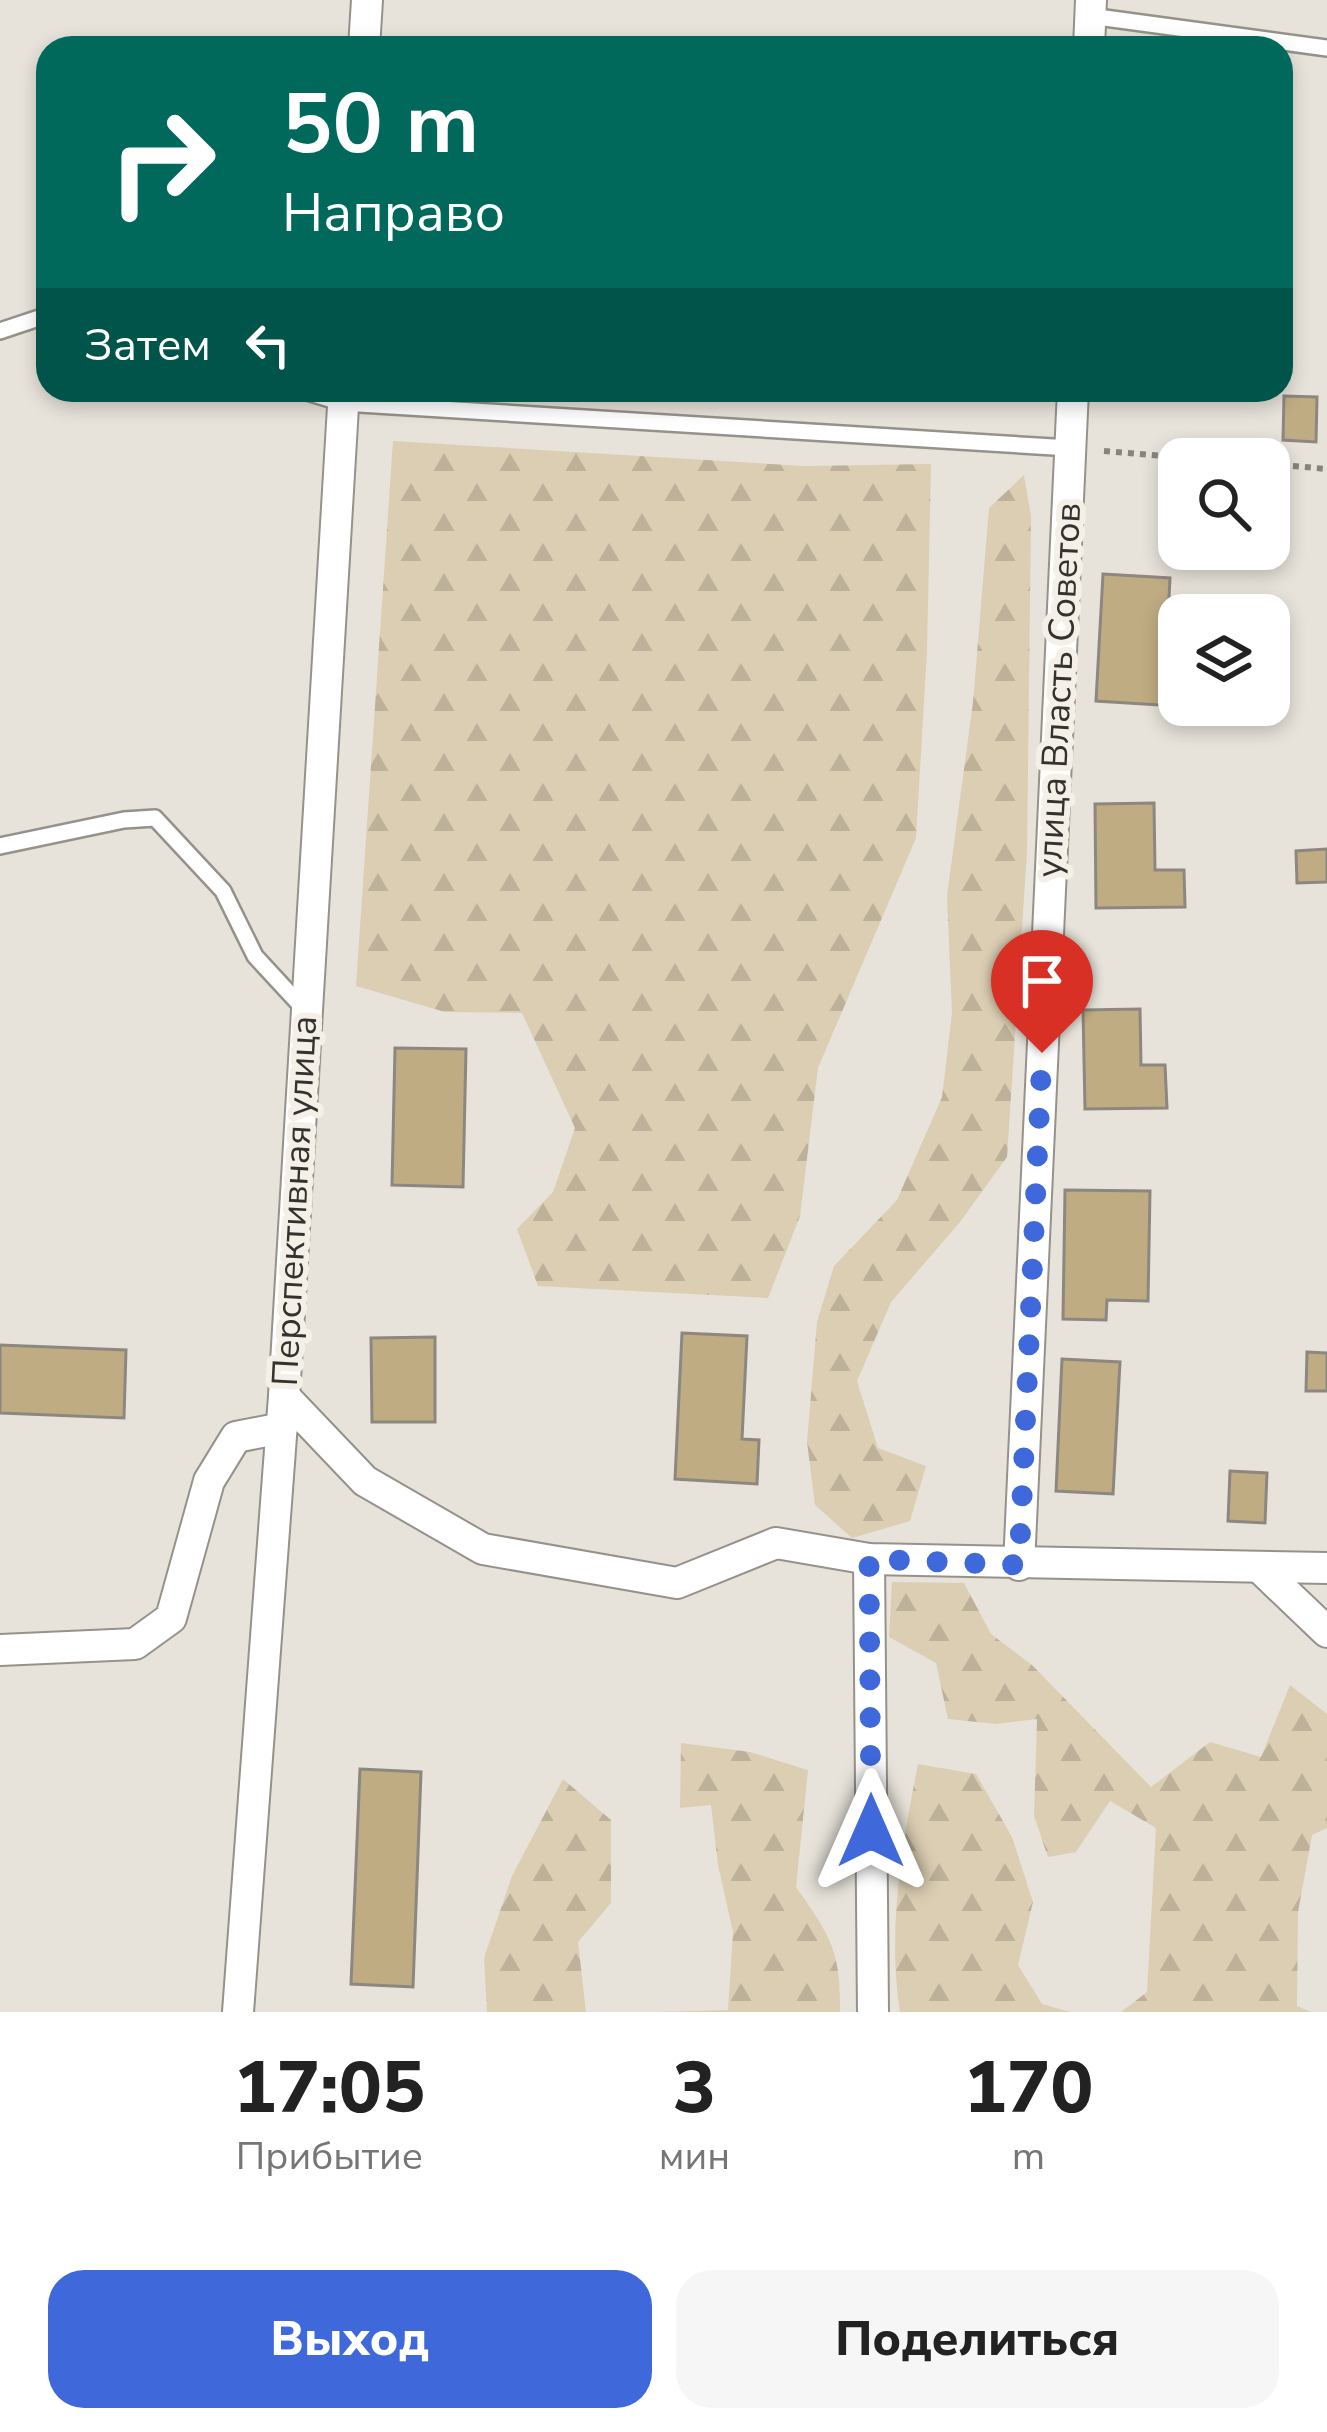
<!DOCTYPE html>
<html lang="ru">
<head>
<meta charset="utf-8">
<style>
  body { margin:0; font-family:"Nunito Sans",sans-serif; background:#f6f6f6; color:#222; height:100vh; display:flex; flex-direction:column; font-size:45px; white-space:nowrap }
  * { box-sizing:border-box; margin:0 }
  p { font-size:39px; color:#767676 }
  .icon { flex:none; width:66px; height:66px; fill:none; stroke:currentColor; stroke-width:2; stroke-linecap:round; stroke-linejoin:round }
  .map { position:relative; height:2012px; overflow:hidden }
  .panel { display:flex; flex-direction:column; background:#fff; flex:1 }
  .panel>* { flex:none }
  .top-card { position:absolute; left:36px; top:36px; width:1257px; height:366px; border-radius:36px; box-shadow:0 6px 18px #0003; background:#00695c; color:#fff; overflow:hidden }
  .fabs { position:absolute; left:1158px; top:438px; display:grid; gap:24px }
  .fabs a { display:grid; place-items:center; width:132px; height:132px; border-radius:24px; background:#fff; box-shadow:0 6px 18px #0003; font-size:60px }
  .pin { position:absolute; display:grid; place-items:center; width:102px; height:102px; color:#fff; margin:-123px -51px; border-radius:50% 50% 50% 0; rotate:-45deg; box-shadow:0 0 12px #0007 }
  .pin .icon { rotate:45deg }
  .me { position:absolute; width:132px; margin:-66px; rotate:0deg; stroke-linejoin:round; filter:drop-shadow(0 0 9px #0008) }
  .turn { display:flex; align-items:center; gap:42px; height:252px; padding:0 48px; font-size:54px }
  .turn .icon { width:156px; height:156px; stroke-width:2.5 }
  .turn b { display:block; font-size:84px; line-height:102px }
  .then { display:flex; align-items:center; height:114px; padding:0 48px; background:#0003; gap:24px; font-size:45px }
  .eta { display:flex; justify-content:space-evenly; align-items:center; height:204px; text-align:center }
  .eta b { font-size:72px; font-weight:800; line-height:84px }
  .button { display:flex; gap:24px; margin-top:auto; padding:24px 48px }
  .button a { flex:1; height:138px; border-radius:36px; background:#3f69db; color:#fff; font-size:48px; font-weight:800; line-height:138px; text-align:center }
  .button a+a { background:#f6f6f6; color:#222 }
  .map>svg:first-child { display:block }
</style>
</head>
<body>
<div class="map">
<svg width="1327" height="2012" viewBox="0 0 1327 2012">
  <defs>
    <pattern id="forest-firs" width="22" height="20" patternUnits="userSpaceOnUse" patternTransform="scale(3)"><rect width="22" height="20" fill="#dbceb3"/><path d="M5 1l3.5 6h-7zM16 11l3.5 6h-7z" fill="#bdb19a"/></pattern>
  </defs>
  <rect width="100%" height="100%" fill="#e7e3da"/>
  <g fill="url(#forest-firs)">
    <path d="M393 441 804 466 931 464 927 651 916 838 818 1068 800 1216 768 1298 538 1286 517 1229 553 1192 575 1128 522 1013 445 1012 356 986Z"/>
    <path d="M1024 475 1031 516 1027 852 1007 1157 960 1222 891 1302 857 1381 878 1448 926 1466 910 1521 852 1538 815 1505 807 1442 817 1322 834 1266 897 1200 942 1097 952 1013 947 896 973 702 989 508Z"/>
    <path d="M892 1582 964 1583 991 1634 1032 1665 1151 1787 1210 1742 1261 1757 1290 1685 1327 1714V1828L1312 1835 1298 1912 1297 2006 1311 2012H1121L1147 1992 1156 1828 1110 1801 1076 1852 1048 1857 1034 1816 1037 1719 996 1724 948 1719 936 1663 889 1637Z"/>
    <path d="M681 1743 750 1752 808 1770 796 1887C830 1935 841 1951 840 2012H655L728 2010 733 1932 718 1865 711 1805 680 1808Z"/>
    <path d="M918 1764 976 1774 1012 1837 1033 1902 1018 1965 1042 2004 1070 2012H900C887 1931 902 1844 918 1764Z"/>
    <path d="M563 1779 611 1820V1903L578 1942 586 2012H487L484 1958 512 1876Z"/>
  </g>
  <g fill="#bfac83" stroke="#8c8880" stroke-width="3">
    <path d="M1284 396 1317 397 1316 442 1283 440Z"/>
    <path d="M1103 574 1170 578 1166 656 1178 657 1175 706 1096 701Z"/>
    <path d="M1154 803 1155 870H1184L1185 907 1096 908 1095 804Z"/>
    <path d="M1327 849V882L1297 883 1296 851Z"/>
    <path d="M1140 1009 1141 1065H1165L1167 1108 1085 1109 1083 1010Z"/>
    <path d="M395 1048 466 1049 463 1187 392 1185Z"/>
    <path d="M1065 1190 1150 1191 1148 1301 1107 1300 1106 1320 1063 1319Z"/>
    <path d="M682 1333 747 1336 742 1439 759 1440 757 1484 675 1479Z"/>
    <path d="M435 1337V1422H372L371 1338Z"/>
    <path d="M0 1345 126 1350 124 1418 0 1413Z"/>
    <path d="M1307 1352 1327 1353V1391H1306Z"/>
    <path d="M1062 1359 1120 1362 1113 1494 1056 1491Z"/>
    <path d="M1230 1471 1267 1473 1265 1523 1228 1521Z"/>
    <path d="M360 1769 421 1772 413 1987 351 1984Z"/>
  </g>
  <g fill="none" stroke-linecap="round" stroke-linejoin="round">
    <g stroke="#96928a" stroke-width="20">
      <g id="service">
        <path d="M1090 16 1327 48"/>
        <path d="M0 331 48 315"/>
        <path d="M300 390 343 403 1070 448"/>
        <path d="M0 846 124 820 155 818 223 891 255 956 303 1008"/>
      </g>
    </g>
    <g stroke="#96928a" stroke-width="34">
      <g id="minor">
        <path d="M364 48 367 0"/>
        <path d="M1089 48 1091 0"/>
        <path d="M284 1396 365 1481 483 1549 677 1583 776 1543 869 1559 1327 1568"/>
        <path d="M869 1559 873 2012"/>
        <path d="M1019 1565 1073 390"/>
        <path d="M1259 1567 1327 1632"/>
        <path d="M0 1650 135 1644 171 1618 209 1481 236 1437 282 1428"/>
        <path d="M238 2012 284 1396 344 390"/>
      </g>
    </g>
    <g stroke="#87847e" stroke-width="6" stroke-dasharray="6 6" stroke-linecap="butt">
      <path d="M1104 451 1202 459"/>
      <path d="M1269 464 1327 469"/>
    </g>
    <use href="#service" stroke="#fff" stroke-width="15"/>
    <use href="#minor" stroke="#fff" stroke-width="30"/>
  </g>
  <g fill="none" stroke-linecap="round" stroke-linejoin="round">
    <path stroke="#3f69db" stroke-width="21" stroke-dasharray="0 37.8" d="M871 1831 869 1559 1019 1565 1042 1053"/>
  </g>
  <g text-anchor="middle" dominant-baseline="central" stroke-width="12" stroke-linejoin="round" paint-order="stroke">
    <g font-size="36" fill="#34322f" stroke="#f4f0e7">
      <text transform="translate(1059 690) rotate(-87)">улица Власть Советов</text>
      <text transform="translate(295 1201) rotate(-87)">Перспективная улица</text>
    </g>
  </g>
</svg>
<div class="fabs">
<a><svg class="icon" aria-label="search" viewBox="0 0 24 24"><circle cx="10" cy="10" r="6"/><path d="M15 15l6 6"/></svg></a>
<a><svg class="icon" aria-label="layers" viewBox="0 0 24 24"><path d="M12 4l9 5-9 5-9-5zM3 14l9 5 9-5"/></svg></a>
</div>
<div class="pin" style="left:1042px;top:1053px;background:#d93025"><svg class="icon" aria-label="arrive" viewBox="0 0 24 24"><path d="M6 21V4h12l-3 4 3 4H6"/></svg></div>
<svg class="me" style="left:871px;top:1831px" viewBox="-20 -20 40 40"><path d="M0-17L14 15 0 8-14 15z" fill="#3f69db" stroke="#fff" stroke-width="4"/></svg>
<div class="top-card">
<div class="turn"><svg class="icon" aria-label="right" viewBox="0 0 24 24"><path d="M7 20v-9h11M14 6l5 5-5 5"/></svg><div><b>50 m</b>Направо</div></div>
<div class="then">Затем<svg class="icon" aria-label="left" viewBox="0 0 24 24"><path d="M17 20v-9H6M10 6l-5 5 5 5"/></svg></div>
</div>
</div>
<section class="panel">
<div class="eta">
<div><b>17:05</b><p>Прибытие</p></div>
<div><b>3</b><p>мин</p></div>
<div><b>170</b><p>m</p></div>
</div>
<div class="button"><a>Выход</a><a>Поделиться</a></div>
</section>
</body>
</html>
